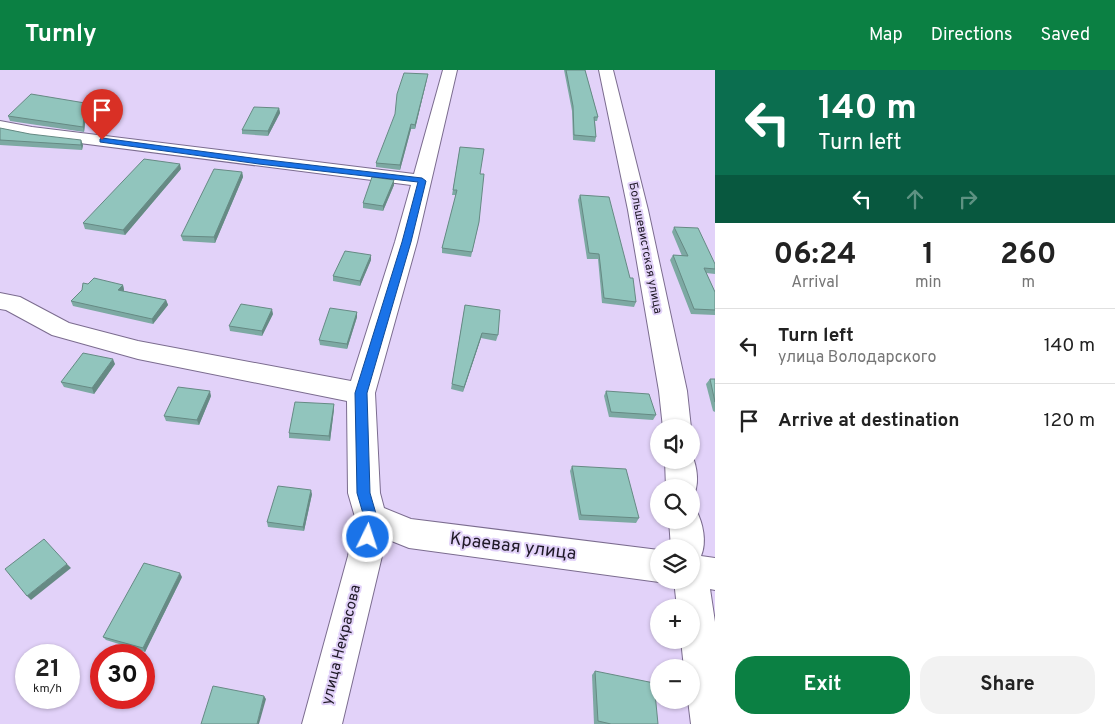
<!DOCTYPE html>
<html lang="en">
<head>
<meta charset="utf-8">
<style>
  body { margin:0; font-family:Overpass,sans-serif; background:#f2f2f2; color:#222; height:100vh; display:flex; flex-direction:column; font-size:19px; white-space:nowrap }
  * { box-sizing:border-box; margin:0 }
  p { font-size:16px; color:#767676 }
  .icon { flex:none; width:28px; height:28px; fill:none; stroke:currentColor; stroke-width:2; stroke-linecap:round; stroke-linejoin:round }
  .map { position:relative; flex:1; overflow:hidden }
  .sheet { display:flex; flex-direction:column; background:#fff; width:400px }
  .sheet>* { flex:none }
  .banner { background:#0b6e4f; color:#fff; overflow:hidden }
  .buttons { position:absolute; left:650px; top:349px; display:grid; gap:10px }
  .buttons a { display:grid; place-items:center; width:50px; height:50px; border-radius:50%; background:#fff; box-shadow:0 1px 4px #0004; font-size:25px }
  .speed { position:absolute; left:15px; top:574px; display:flex; gap:10px; font-size:25px; font-weight:700; text-align:center }
  .speed>* { display:grid; place-content:center; width:65px; height:65px; border-radius:50%; background:#fff; box-shadow:0 1px 4px #0004; line-height:1 }
  .speed small { font-size:12px; font-weight:400 }
  .speed .limit { border:8px solid #d22; background:#fff; color:#111 }
  .pin { position:absolute; display:grid; place-items:center; width:42px; height:42px; color:#fff; margin:-51px -21px; border-radius:50% 50% 50% 0; rotate:-45deg; box-shadow:0 0 5px #0007 }
  .pin .icon { rotate:45deg }
  .me { position:absolute; width:55px; margin:-28px; rotate:4deg; stroke-linejoin:round; filter:drop-shadow(0 0 4px #0008) }
  .turn { display:flex; align-items:center; gap:18px; height:105px; padding:0 20px; font-size:22px }
  .turn .icon { width:65px; height:65px; stroke-width:2.5 }
  .turn b { display:block; font-size:35px; line-height:42px }
  .lanes { display:flex; align-items:center; height:48px; padding:0 20px; background:#0003; justify-content:center; gap:25px; direction:ltr }
  .lanes .off { opacity:.35 }
  .eta { display:flex; justify-content:space-evenly; align-items:center; height:85px; text-align:center }
  .eta b { font-size:30px; font-weight:700; line-height:35px }
  .primary-button { display:flex; gap:10px; margin-top:auto; padding:10px 20px }
  .primary-button a { flex:1; height:58px; border-radius:20px; background:#0b8043; color:#fff; font-size:20px; font-weight:700; line-height:58px; text-align:center }
  .primary-button a+a { background:#f2f2f2; color:#222 }
  ul { padding:0; list-style:none }
  li { display:flex; align-items:center; gap:15px; height:75px; padding:0 20px; border-top:1px solid #e0e0e0 }
  li div { flex:1 }
  li b { display:block; font-size:19px }
  li em { font-style:normal }
  header { display:flex; align-items:center; gap:30px; box-sizing:border-box; height:70px; padding:0 25px; background:#0b8043; color:#fff }
  header strong { font-size:24px }
  nav { display:flex; gap:28px; margin-inline-start:auto; font-size:18px }
  main { display:flex; flex:1; min-height:0 }
  .map>svg:first-child { display:block }
</style>
</head>
<body>
<header>
<strong>Turnly</strong>
<nav><a>Map</a><a>Directions</a><a>Saved</a></nav>
</header>
<main>
<div class="map">
<svg width="715" height="654" viewBox="0 0 715 654">
  <rect width="100%" height="100%" fill="#e2d2f9"/>
  <g fill="none" stroke-linecap="round" stroke-linejoin="round">
    <g stroke="#7b6c8f" stroke-width="2">
      <g id="minor">
        <path d="M443 0H457L417 172 375 323 380 423 384 438 411 449 659 480V510H664L659 512 409 478 384 468 382 486 342 654H302L348 486 355 447 348 423 347 331 138 289 52 265 6 240 0 239V223L20 227 69 253 138 271 351 311 395 172 411 115 32 67 0 61V51L32 57 414 104Z"/>
        <path d="M599 0H613L648 140 687 321 691 358H663L659 321 628 140Z"/>
        <path d="M691 383C697 395 701 418 691 428V418H666L665 390H691Z"/>
        <path d="M691 438 696 440C703 453 707 472 701 486L715 488V520L710 519 715 552V654H691L688 630H691V598H684L681 570H691V538H677L674 510H691V478H671L669 450H691Z"/>
      </g>
    </g>
    <use href="#minor" fill="#fff" fill-rule="evenodd"/>
  </g>
  <g fill="#7da9a3">
    <path d="M564 0H585L598 47 597 51H595L596 67 595 72 573 70 572 41Z"/>
    <path d="M427 9 415 59H411L400 100 376 97V93Z"/>
    <path d="M85 33 87 38 84 62 10 51 8 46Z"/>
    <path d="M279 38 280 43 268 66 242 64V60Z"/>
    <path d="M0 58 83 75 82 80 0 75Z"/>
    <path d="M460 77 480 104 479 152 471 187 442 183V178L456 125H452Z"/>
    <path d="M181 99 125 165 85 159 83 153Z"/>
    <path d="M242 102 243 107 215 173 183 171 181 166Z"/>
    <path d="M394 110V115L383 141 363 138V133Z"/>
    <path d="M580 125 636 232 634 237 602 233 598 189H587L578 130Z"/>
    <path d="M674 157 715 194V204L706 203 715 222V245L691 244 670 190 673 185 682 186 672 162Z"/>
    <path d="M371 190 360 216 333 211V206Z"/>
    <path d="M88 214 123 215 124 220V221L166 230 168 235 153 254 73 236 71 231Z"/>
    <path d="M465 235 498 265 496 271 481 268 463 322 451 319Z"/>
    <path d="M357 242V247L347 279 320 275 319 270Z"/>
    <path d="M273 244 262 266 230 261 229 256Z"/>
    <path d="M115 294 94 324 64 317 61 312Z"/>
    <path d="M710 309H715V342L713 341 706 314Z"/>
    <path d="M606 321 656 345 653 350 609 347 604 326Z"/>
    <path d="M211 326 199 355 166 351 164 346Z"/>
    <path d="M334 334V339L330 371 289 368V363Z"/>
    <path d="M572 396 639 448 636 453 579 450 570 401Z"/>
    <path d="M312 424 304 461 268 457 267 452Z"/>
    <path d="M182 507 145 582 106 570 103 567Z"/>
    <path d="M595 601 658 654H594L592 605Z"/>
  </g>
  <g fill="#668a84">
    <path d="M428 4 427 9 415 59V55Z"/>
    <path d="M85 33 87 38 84 62 83 57Z"/>
    <path d="M279 38 280 43 268 66V61Z"/>
    <path d="M411 54V59L400 100V95Z"/>
    <path d="M81 70 83 75 82 80 81 75Z"/>
    <path d="M180 94 181 99 125 165 123 160Z"/>
    <path d="M242 102 243 107 215 173 214 167Z"/>
    <path d="M394 110V115L383 141V136Z"/>
    <path d="M371 185V190L360 216V211Z"/>
    <path d="M123 215 124 220 120 225 118 220Z"/>
    <path d="M166 230 168 235 153 254 152 249Z"/>
    <path d="M272 239 273 244 262 266V261Z"/>
    <path d="M357 242V247L347 279V274Z"/>
    <path d="M482 263 481 268 463 322 464 317Z"/>
    <path d="M113 289 115 294 94 324 92 318Z"/>
    <path d="M210 321 211 326 199 355 197 350Z"/>
    <path d="M334 334V339L330 371 329 366Z"/>
    <path d="M311 420 312 424 304 461 303 457Z"/>
    <path d="M67 494 71 498 31 530 27 526Z"/>
    <path d="M180 503 182 507 145 582 143 578Z"/>
    <path d="M264 626 266 629 259 654H257Z"/>
  </g>
  <g fill="#91c5bd" stroke="#668a84">
    <path d="M566 0H585L598 47H594L596 67 574 65 573 36Z"/>
    <path d="M404 3 428 4 415 55 411 54 400 95 376 93 395 44 397 24Z"/>
    <path d="M31 24 85 33 83 57 8 46Z"/>
    <path d="M254 37 279 38 268 61 242 60Z"/>
    <path d="M0 58 30 64 81 70V75L0 70Z"/>
    <path d="M460 77 484 79 480 104H484L479 152 472 182 442 178 457 120H453Z"/>
    <path d="M144 89 180 94 123 160 83 153Z"/>
    <path d="M214 99 242 102 214 167 181 166Z"/>
    <path d="M372 107 394 110 383 136 363 133Z"/>
    <path d="M580 125 609 127 630 208H633L636 232 604 228 599 184 589 183Z"/>
    <path d="M674 157 698 158 715 194V199L704 198 715 222V240L694 239 673 185 688 186Z"/>
    <path d="M345 181 371 185 360 211 333 206Z"/>
    <path d="M94 208 123 215 118 220 166 230 152 249 71 231 82 220 83 213 88 214Z"/>
    <path d="M241 234 272 239 262 261 229 256Z"/>
    <path d="M465 235 500 240 498 265 482 263 464 317 452 314Z"/>
    <path d="M330 238 357 242 347 274 319 270Z"/>
    <path d="M83 283 113 289 92 318 61 312Z"/>
    <path d="M710 309H715V332Z"/>
    <path d="M178 317 210 321 197 350 164 346Z"/>
    <path d="M606 321 649 324 656 345 611 342Z"/>
    <path d="M295 332 334 334 329 366 289 363Z"/>
    <path d="M572 396 626 399 639 448 581 445Z"/>
    <path d="M278 416 311 420 303 457 267 452Z"/>
    <path d="M44 469 67 494 27 526 5 499Z"/>
    <path d="M144 493 180 503 143 578 103 567Z"/>
    <path d="M595 601 654 613 658 654H611L598 651Z"/>
    <path d="M213 616 264 626 257 654H201Z"/>
  </g>
  <path fill="#1a73e8" stroke="#114b97" d="M102 68 259 89 422 108 426 111 411 172 367 323 370 423 377 447 372 471 368 473 363 471 361 467 364 447 357 423 355 323 402 172 418 112 259 94 100 72V69Z"/>
  <g text-anchor="middle" dominant-baseline="central" stroke-width="4" stroke-linejoin="round" paint-order="stroke">
    <g font-size="12" fill="#1f1927" stroke="#e2d2f9">
      <text transform="translate(645 178) rotate(79)">Большевистская улица</text>
    </g>
    <g font-size="15" fill="#1f1927" stroke="#e2d2f9">
      <text transform="translate(342 575) rotate(-76)">улица Некрасова</text>
    </g>
    <g font-size="18" fill="#1f1927" stroke="#e2d2f9">
      <text transform="translate(513 477) rotate(7)">Краевая улица</text>
    </g>
  </g>
</svg>
<div class="buttons">
<a><svg class="icon" aria-label="sound" viewBox="0 0 24 24"><path d="M4 9h4l5-4v14l-5-4H4zM17 9q2 3 0 6"/></svg></a>
<a><svg class="icon" aria-label="search" viewBox="0 0 24 24"><circle cx="10" cy="10" r="6"/><path d="M15 15l6 6"/></svg></a>
<a><svg class="icon" aria-label="layers" viewBox="0 0 24 24"><path d="M12 4l9 5-9 5-9-5zM3 14l9 5 9-5"/></svg></a>
<a>+</a>
<a>−</a>
</div>
<div class="speed"><div>21<small>km/h</small></div><div class="limit">30</div></div>
<div class="pin" style="left:102px;top:70px;background:#d93025"><svg class="icon" aria-label="arrive" viewBox="0 0 24 24"><path d="M6 21V4h12l-3 4 3 4H6"/></svg></div>
<svg class="me" style="left:368px;top:467px" viewBox="-20 -20 40 40"><circle r="17" fill="#1a73e8" stroke="#fff" stroke-width="3"/><path d="M0-11L8 9 0 5-8 9z" fill="#fff"/></svg>
</div>
<section class="sheet">
<div class="banner">
<div class="turn"><svg class="icon" aria-label="left" viewBox="0 0 24 24"><path d="M17 20v-9H6M10 6l-5 5 5 5"/></svg><div><b>140 m</b>Turn left</div></div>
<div class="lanes"><svg class="icon" aria-label="left" viewBox="0 0 24 24"><path d="M17 20v-9H6M10 6l-5 5 5 5"/></svg><svg class="icon off" aria-label="ahead" viewBox="0 0 24 24"><path d="M12 20V5M6 11l6-6 6 6"/></svg><svg class="icon off" aria-label="right" viewBox="0 0 24 24"><path d="M7 20v-9h11M14 6l5 5-5 5"/></svg></div>
</div>
<div class="eta">
<div><b>06:24</b><p>Arrival</p></div>
<div><b>1</b><p>min</p></div>
<div><b>260</b><p>m</p></div>
</div>
<ul>
<li><svg class="icon" aria-label="left" viewBox="0 0 24 24"><path d="M17 20v-9H6M10 6l-5 5 5 5"/></svg><div><b>Turn left</b><p>улица Володарского</p></div><em>140 m</em></li>
<li><svg class="icon" aria-label="arrive" viewBox="0 0 24 24"><path d="M6 21V4h12l-3 4 3 4H6"/></svg><div><b>Arrive at destination</b></div><em>120 m</em></li>
</ul>
<div class="primary-button"><a>Exit</a><a>Share</a></div>
</section>
</main>
</body>
</html>
